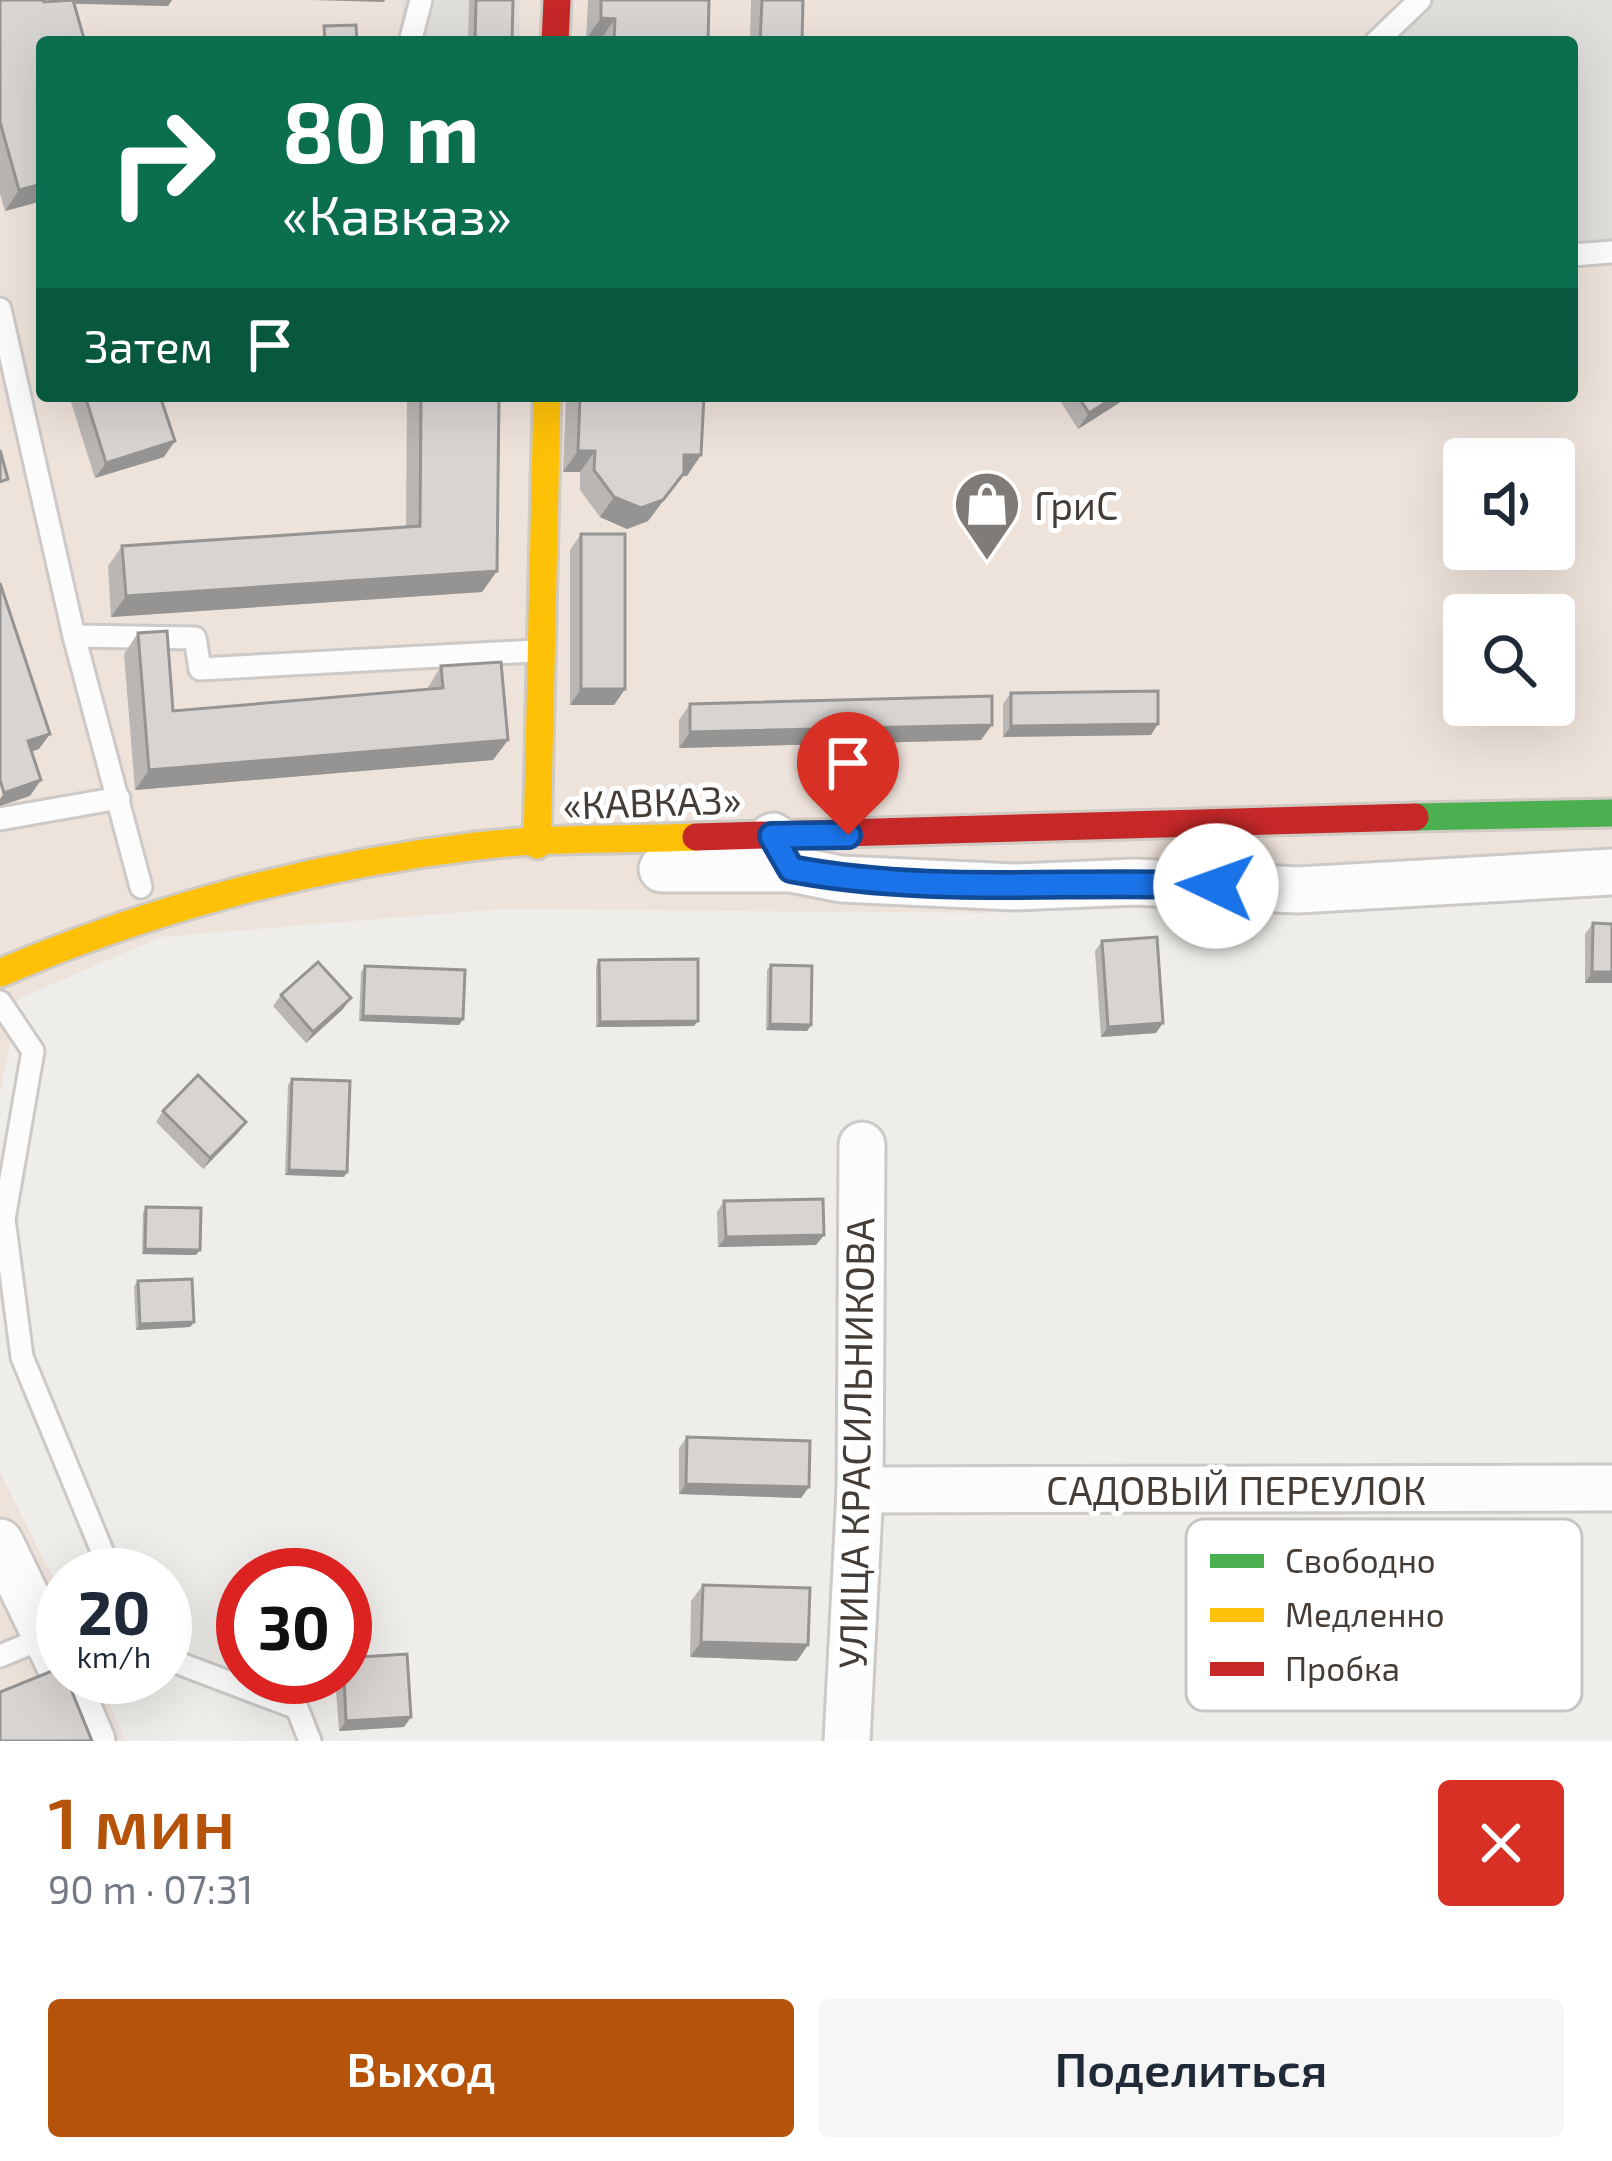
<!DOCTYPE html>
<html lang="ru">
<head>
<meta charset="utf-8">
<style>
  body { margin:0; font-family:"Exo 2",sans-serif; background:#f6f6f7; color:#1f2937; height:100vh; display:flex; flex-direction:column; font-size:45px; white-space:nowrap }
  * { box-sizing:border-box; margin:0 }
  p { font-size:39px; color:#747a83 }
  .icon { flex:none; width:66px; height:66px; fill:none; stroke:currentColor; stroke-width:2; stroke-linecap:round; stroke-linejoin:round }
  .map { position:relative; height:1741px; overflow:hidden }
  .side { display:flex; flex-direction:column; background:#fff; flex:1 }
  .side>* { flex:none }
  .top-card { position:absolute; left:36px; top:36px; width:1542px; height:366px; border-radius:12px; box-shadow:0 12px 48px #0002; background:#0b6e4f; color:#fff; overflow:hidden }
  .fabs { position:absolute; left:1443px; top:438px; display:grid; gap:24px }
  .fabs a { display:grid; place-items:center; width:132px; height:132px; border-radius:12px; background:#fff; box-shadow:0 12px 48px #0002; font-size:60px }
  .speed { position:absolute; left:36px; top:1548px; display:flex; gap:24px; font-size:60px; font-weight:700; text-align:center }
  .speed>* { display:grid; place-content:center; width:156px; height:156px; border-radius:50%; background:#fff; box-shadow:0 12px 48px #0002; line-height:1 }
  .speed small { font-size:30px; font-weight:400 }
  .speed .limit { border:18px solid #d22; background:#fff; color:#111 }
  .pin { position:absolute; display:grid; place-items:center; width:102px; height:102px; color:#fff; margin:-123px -51px; border-radius:50% 50% 50% 0; rotate:-45deg; box-shadow:0 0 12px #0007 }
  .pin .icon { rotate:45deg }
  .me { position:absolute; width:132px; margin:-66px; rotate:273deg; stroke-linejoin:round; filter:drop-shadow(0 0 9px #0008) }
  .turn { display:flex; align-items:center; gap:42px; height:252px; padding:0 48px; font-size:54px }
  .turn .icon { width:156px; height:156px; stroke-width:2.5 }
  .turn b { display:block; font-size:84px; line-height:102px }
  .then { display:flex; align-items:center; height:114px; padding:0 48px; background:#0003; gap:24px; font-size:45px }
  .round { display:grid; place-items:center; flex:none; width:126px; height:126px; border-radius:12px; background:#f6f6f7 }
  .headline { display:flex; align-items:center; justify-content:space-between; height:204px; padding:0 48px }
  h1 { font-size:72px; font-weight:600; line-height:90px; color:#b45309 }
  .button { display:flex; gap:24px; margin-top:auto; padding:24px 48px }
  .button a { flex:1; height:138px; border-radius:12px; background:#b45309; color:#fff; font-size:48px; font-weight:600; line-height:138px; text-align:center }
  .button a+a { background:#f6f6f7; color:#1f2937 }
  .map>svg:first-child { display:block }
</style>
</head>
<body>
<div class="map">
<svg width="1612" height="1741" viewBox="0 0 1612 1741">
  <rect width="100%" height="100%" fill="#efedea"/>
  <g fill="#eee3db" fill-rule="evenodd">
    <path d="M0 0H1612V894L982 913 501 909 161 937 18 999 0 1094ZM42 42H1572V396H42ZM1464 459H1554V549H1464ZM1464 615H1554V705H1464Z"/>
    <path d="M0 1472 63 1598V1677H99L124 1741H0Z"/>
  </g>
  <g fill="#e0dedb">
    <path d="M403 0H520L519 42H399Z"/>
    <path d="M1420 0H1612V252L1572 255V42H1376Z"/>
  </g>
  <g fill="none" stroke-linecap="round" stroke-linejoin="round">
    <g stroke="#ccc9c6" stroke-width="27">
      <g id="lane">
        <path d="M410 42 421 0"/>
        <path d="M1376 42 1420 0"/>
        <path d="M1572 255 1612 252"/>
        <path d="M0 309 74 636 141 887"/>
        <path d="M74 636 195 638 200 669 535 651"/>
        <path d="M0 819 119 798"/>
        <path d="M0 1002 33 1051 4 1219 22 1357 112 1575"/>
        <path d="M0 1656 48 1636"/>
        <path d="M165 1658 297 1708 310 1741"/>
      </g>
    </g>
    <g stroke="#ccc9c6" stroke-width="51">
      <g id="street">
        <path d="M773 836 791 869 841 879 1015 887 1134 882 1298 890 1612 872"/>
        <path d="M662 869H791"/>
        <path d="M860 1490 1612 1488"/>
        <path d="M0 1542 63 1672"/>
        <path d="M65 1677 92 1741"/>
        <path d="M847 1741 860 1490 862 1145"/>
      </g>
    </g>
    <g stroke="#cfcac3" stroke-width="33">
      <path id="fast" d="M1415 817 1612 813"/>
    </g>
    <g stroke="#cfcac3" stroke-width="33">
      <g id="slow">
        <path d="M537 845 547 396"/>
        <path d="M0 973C149 909 315 865 477 846 549 837 624 840 696 837"/>
      </g>
    </g>
    <g stroke="#cfcac3" stroke-width="33">
      <g id="jam">
        <path d="M555 42 557 0"/>
        <path d="M696 837 1415 817"/>
      </g>
    </g>
    <use href="#lane" stroke="#fdfcfc" stroke-width="21"/>
    <use href="#street" stroke="#fdfcfc" stroke-width="45"/>
    <use href="#fast" stroke="#4caf50" stroke-width="27"/>
    <use href="#slow" stroke="#ffc107" stroke-width="27"/>
    <use href="#jam" stroke="#c62828" stroke-width="27"/>
  </g>
  <g fill="#b9b6b4">
    <path d="M0 0 44 2 51 0H172L168 6 74 4 42 201 5 211 0 194Z"/>
    <path d="M469 0H513L512 42H468Z"/>
    <path d="M588 0H709L708 42H601V39H586Z"/>
    <path d="M751 0H803L802 42H750Z"/>
    <path d="M42 287V312L36 295Z"/>
    <path d="M69 396H160L164 457 95 478Z"/>
    <path d="M407 396H499L497 571 482 592 111 617 108 566 122 546 406 527Z"/>
    <path d="M566 396H704L687 476H682L648 521 627 529 600 517 580 490V472H563Z"/>
    <path d="M1057 396H1130L1078 429Z"/>
    <path d="M581 534 625 689 614 705H570V550Z"/>
    <path d="M138 633 173 711 427 689 441 666 508 740 493 760 135 790 124 654Z"/>
    <path d="M1011 693 1151 735 1003 737V704Z"/>
    <path d="M690 704 981 740 679 748V720Z"/>
    <path d="M1593 923 1612 924V983H1585V934Z"/>
    <path d="M1102 941 1156 1033 1101 1037 1095 951Z"/>
    <path d="M599 960 694 1026 596 1027V966Z"/>
    <path d="M771 965 811 1025 807 1031 766 1030 767 970Z"/>
    <path d="M365 966 463 1019 459 1025 359 1021 361 972Z"/>
    <path d="M281 995 343 1009 306 1043 273 1006Z"/>
    <path d="M292 1079 347 1172 344 1177 285 1175 288 1085Z"/>
    <path d="M163 1111 246 1122 238 1133 203 1169 156 1122Z"/>
    <path d="M724 1201 824 1235 816 1245 718 1247 717 1212Z"/>
    <path d="M146 1207 196 1255 142 1254 143 1212Z"/>
    <path d="M138 1281 194 1322 190 1327 136 1330 134 1286Z"/>
    <path d="M687 1437 809 1487 801 1498 679 1494V1448Z"/>
    <path d="M703 1585 797 1661 690 1657 691 1601Z"/>
    <path d="M335 1677H345L411 1717 404 1727 339 1731Z"/>
  </g>
  <g fill="#969492">
    <path d="M62 0H172L168 6 59 3Z"/>
    <path d="M311 0H385L384 2Z"/>
    <path d="M601 18 615 19 601 39H586Z"/>
    <path d="M42 184V201L5 211 19 190Z"/>
    <path d="M1116 396H1130L1078 429 1089 413Z"/>
    <path d="M175 441 164 457 95 478 106 463Z"/>
    <path d="M578 451H595L580 472H563Z"/>
    <path d="M684 455H701L687 476H682L648 521 627 529 600 517 614 497Z"/>
    <path d="M497 571 482 592 111 617 126 596Z"/>
    <path d="M581 689H625L614 705H570Z"/>
    <path d="M1158 724 1151 735 1003 737 1011 726Z"/>
    <path d="M992 725 981 740 679 748 690 732Z"/>
    <path d="M50 734 39 749 17 757 28 741Z"/>
    <path d="M508 740 493 760 135 790 149 770Z"/>
    <path d="M41 780 30 796 0 806V799L4 793Z"/>
    <path d="M1592 972H1612V983H1585Z"/>
    <path d="M351 998 343 1009 306 1043 313 1032Z"/>
    <path d="M363 1016 463 1019 459 1025 359 1021Z"/>
    <path d="M698 1021 694 1026 596 1027 600 1022Z"/>
    <path d="M1163 1023 1156 1033 1101 1037 1108 1027Z"/>
    <path d="M770 1024 811 1025 807 1031 766 1030Z"/>
    <path d="M246 1122 238 1133 203 1169 210 1158Z"/>
    <path d="M289 1170 347 1172 344 1177 285 1175Z"/>
    <path d="M824 1235 816 1245 718 1247 726 1237Z"/>
    <path d="M145 1249 200 1250 196 1255 142 1254Z"/>
    <path d="M194 1322 190 1327 136 1330 140 1324Z"/>
    <path d="M686 1484 809 1487 801 1498 679 1494Z"/>
    <path d="M701 1642 808 1645 797 1661 690 1657Z"/>
    <path d="M411 1717 404 1727 339 1731 346 1721Z"/>
  </g>
  <g fill="#d7d4d1" stroke="#969492" stroke-width="3">
    <path d="M0 0H44V2L73 0 85 42H42V184L19 190 0 122Z"/>
    <path d="M476 0H513L512 42 475 41Z"/>
    <path d="M601 0H709L708 42H614L615 19 601 18Z"/>
    <path d="M762 0H803L802 42H760Z"/>
    <path d="M356 25 357 42H325L324 26Z"/>
    <path d="M85 396H160L175 441 106 463Z"/>
    <path d="M421 396H499L497 571 126 596 122 546 420 526Z"/>
    <path d="M580 396H704L701 455H684V473L663 500 641 508 614 497 594 470 595 451H578Z"/>
    <path d="M1078 396H1116L1089 413Z"/>
    <path d="M0 450 8 479 0 482Z"/>
    <rect x="581" y="534" width="44" height="155"/>
    <path d="M0 583 50 734 28 741 41 780 4 793 0 780Z"/>
    <path d="M167 631 173 711 443 688 441 666 501 662 508 740 149 770 138 633Z"/>
    <path d="M1158 691V724L1011 726V693Z"/>
    <path d="M992 696V725L690 732V704Z"/>
    <path d="M1593 923 1612 924V972H1592Z"/>
    <path d="M1157 937 1163 1023 1108 1027 1102 941Z"/>
    <path d="M698 959V1021L600 1022 599 960Z"/>
    <path d="M318 962 351 998 313 1032 281 995Z"/>
    <path d="M771 965 812 966 811 1025 770 1024Z"/>
    <path d="M365 966 465 970 463 1019 363 1016Z"/>
    <path d="M198 1075 246 1122 210 1158 163 1111Z"/>
    <path d="M292 1079 350 1081 347 1172 289 1170Z"/>
    <path d="M823 1199 824 1235 726 1237 724 1201Z"/>
    <path d="M146 1207 201 1208 200 1250 145 1249Z"/>
    <path d="M192 1279 194 1322 140 1324 138 1281Z"/>
    <path d="M687 1437 810 1441 809 1487 686 1484Z"/>
    <path d="M703 1585 810 1588 808 1645 701 1642Z"/>
    <path d="M407 1654 411 1717 346 1721 344 1677 345 1658Z"/>
    <path d="M62 1667 63 1677H66L92 1741H0V1692Z"/>
  </g>
  <g fill="none" stroke-linecap="round" stroke-linejoin="round">
    <g stroke="#114b97" stroke-width="30">
      <path id="route" d="M848 835 772 836 791 869C932 896 1074 879 1216 886"/>
    </g>
    <use href="#route" stroke="#1a73e8" stroke-width="21"/>
  </g>
  <defs>
    <g id="shop-pin" transform="scale(3.45)"><path d="M0 17L-7.5 6A9.5 9.5 0 1 1 7.5 6Z" fill="#807b76" stroke="#fff"/><path d="M-5-2.5h2.3a2.7 3.5 0 0 1 5.4 0H5L5.5 6h-11ZM-1.5-2.5h3a1.5 2.3 0 0 0-3 0Z" fill="#fff"/></g>
  </defs>
  <g fill-rule="evenodd">
    <use href="#shop-pin" x="987" y="504"/>
  </g>
  <g text-anchor="middle" dominant-baseline="central" stroke-width="10" stroke-linejoin="round" paint-order="stroke">
    <g font-size="39" fill="#443d37" stroke="#fff" text-anchor="start">
      <text x="1034" y="504">ГриС</text>
    </g>
    <g font-size="39" fill="#443d37" stroke="#fff">
      <text transform="translate(652 801) rotate(-2)">«КАВКАЗ»</text>
      <text transform="translate(855 1443) rotate(-89)">УЛИЦА КРАСИЛЬНИКОВА</text>
      <text x="1236" y="1489">САДОВЫЙ ПЕРЕУЛОК</text>
    </g>
  </g>
  <rect x="1186" y="1519" width="396" height="192" rx="18" fill="#fff" stroke="#c7c5c3" stroke-width="3"/>
  <rect x="1210" y="1554" width="54" height="14" fill="#4caf50"/>
  <rect x="1210" y="1608" width="54" height="14" fill="#ffc107"/>
  <rect x="1210" y="1662" width="54" height="14" fill="#c62828"/>
  <g font-size="33" fill="#443d37">
    <text x="1285" y="1573">Свободно</text>
    <text x="1285" y="1627">Медленно</text>
    <text x="1285" y="1681">Пробка</text>
  </g>
</svg>
<div class="fabs">
<a><svg class="icon" aria-label="sound" viewBox="0 0 24 24"><path d="M4 9h4l5-4v14l-5-4H4zM17 9q2 3 0 6"/></svg></a>
<a><svg class="icon" aria-label="search" viewBox="0 0 24 24"><circle cx="10" cy="10" r="6"/><path d="M15 15l6 6"/></svg></a>
</div>
<div class="speed"><div>20<small>km/h</small></div><div class="limit">30</div></div>
<div class="pin" style="left:848px;top:835px;background:#d93025"><svg class="icon" aria-label="arrive" viewBox="0 0 24 24"><path d="M6 21V4h12l-3 4 3 4H6"/></svg></div>
<svg class="me" style="left:1216px;top:886px" viewBox="-20 -20 40 40"><circle r="19" fill="#fff"/><path d="M0-13L10 11 0 6-10 11z" fill="#1a73e8"/></svg>
<div class="top-card">
<div class="turn"><svg class="icon" aria-label="right" viewBox="0 0 24 24"><path d="M7 20v-9h11M14 6l5 5-5 5"/></svg><div><b>80 m</b>«Кавказ»</div></div>
<div class="then">Затем<svg class="icon" aria-label="arrive" viewBox="0 0 24 24"><path d="M6 21V4h12l-3 4 3 4H6"/></svg></div>
</div>
</div>
<section class="side">
<div class="headline"><div><h1>1 мин</h1><p>90 m · 07:31</p></div><a class="round" style="background:#d93025;color:#fff"><svg class="icon" aria-label="close" viewBox="0 0 24 24"><path d="M6 6l12 12M18 6L6 18"/></svg></a></div>
<div class="button"><a>Выход</a><a>Поделиться</a></div>
</section>
</body>
</html>
